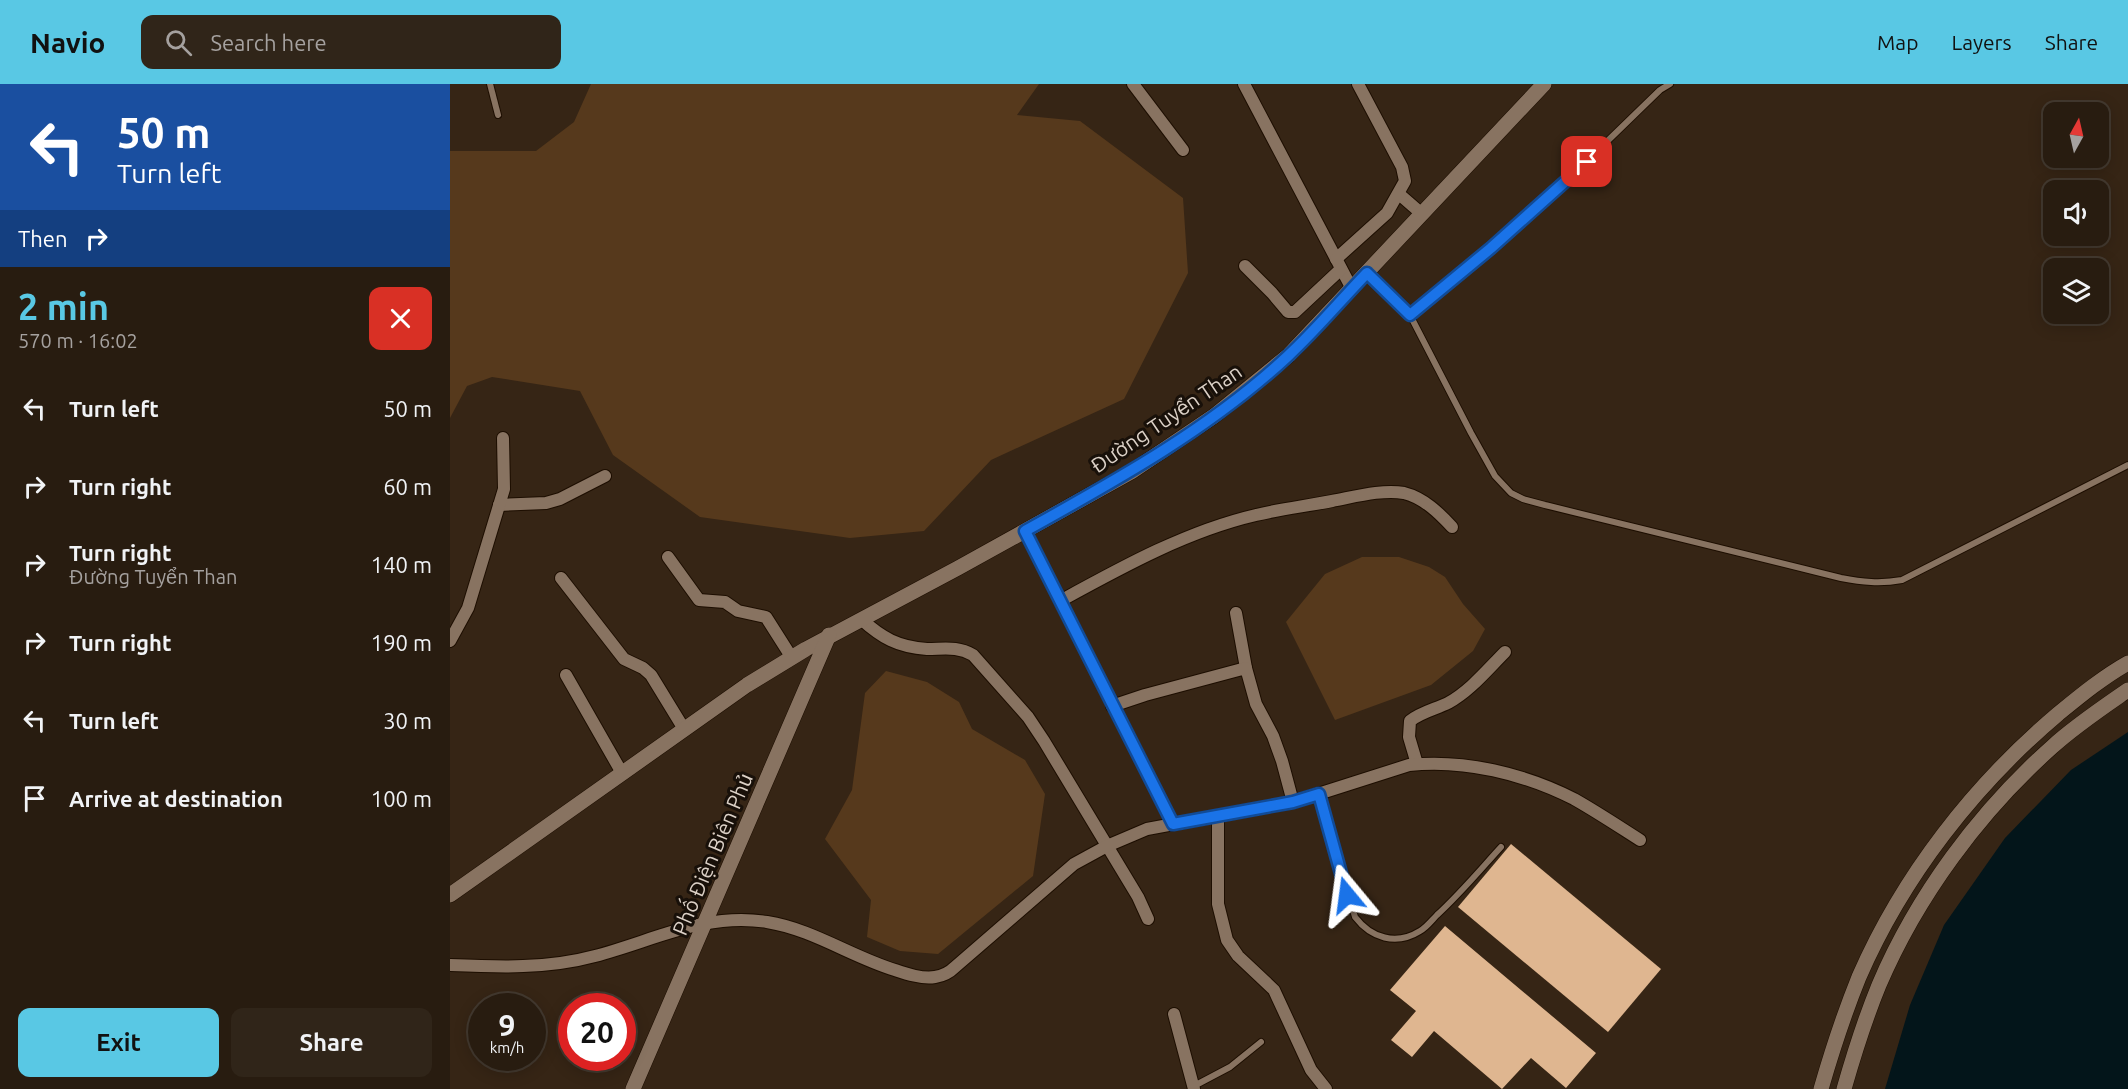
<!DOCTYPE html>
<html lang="en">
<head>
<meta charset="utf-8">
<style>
  body { margin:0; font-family:Ubuntu,sans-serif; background:#302519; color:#f1f3f6; height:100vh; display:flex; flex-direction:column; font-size:22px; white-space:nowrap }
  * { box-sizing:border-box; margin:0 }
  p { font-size:20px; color:#a5a19f }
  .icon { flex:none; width:33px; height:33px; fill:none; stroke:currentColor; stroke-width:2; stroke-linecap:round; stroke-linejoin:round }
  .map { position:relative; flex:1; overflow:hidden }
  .sheet { display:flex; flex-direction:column; background:#281c10; width:450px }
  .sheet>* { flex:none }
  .top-card { background:#1a4fa0; color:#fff; overflow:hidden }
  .needle { width:39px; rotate:8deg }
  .controls { position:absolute; left:1593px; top:18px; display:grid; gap:12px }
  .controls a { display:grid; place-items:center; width:66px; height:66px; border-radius:12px; background:#281c10; box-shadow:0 3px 15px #0003,0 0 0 2px #443a30; font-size:30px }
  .speed { position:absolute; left:18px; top:909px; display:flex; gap:12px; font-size:30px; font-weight:700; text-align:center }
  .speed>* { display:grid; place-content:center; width:78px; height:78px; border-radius:50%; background:#281c10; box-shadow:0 3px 15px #0003,0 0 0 2px #443a30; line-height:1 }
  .speed small { font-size:15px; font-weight:400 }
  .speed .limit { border:9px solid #d22; background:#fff; color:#111 }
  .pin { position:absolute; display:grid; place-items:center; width:51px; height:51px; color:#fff; margin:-26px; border-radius:12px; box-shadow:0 3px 9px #0006 }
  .me { position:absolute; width:66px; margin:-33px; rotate:344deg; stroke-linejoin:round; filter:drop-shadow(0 0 4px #0008) }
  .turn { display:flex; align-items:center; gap:21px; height:126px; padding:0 18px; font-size:27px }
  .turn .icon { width:78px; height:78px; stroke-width:2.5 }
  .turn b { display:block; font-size:42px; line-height:51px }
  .then { display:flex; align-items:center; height:57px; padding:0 18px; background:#0003; gap:12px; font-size:22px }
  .round { display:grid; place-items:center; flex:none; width:63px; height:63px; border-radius:12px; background:#302519 }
  .headline { display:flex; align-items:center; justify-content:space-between; height:102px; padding:0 18px }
  h1 { font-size:36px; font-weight:700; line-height:45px; color:#59c8e4 }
  .primary-button { display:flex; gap:12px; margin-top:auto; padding:12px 18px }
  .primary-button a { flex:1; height:69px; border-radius:12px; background:#59c8e4; color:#111; font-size:24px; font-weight:700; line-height:69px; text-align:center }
  .primary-button a+a { background:#302519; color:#f1f3f6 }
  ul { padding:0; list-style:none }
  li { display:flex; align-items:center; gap:18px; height:78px; padding:0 18px }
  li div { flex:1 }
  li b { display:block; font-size:22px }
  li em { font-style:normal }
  header { display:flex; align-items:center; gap:36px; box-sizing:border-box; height:84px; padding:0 30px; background:#59c8e4; color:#111 }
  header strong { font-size:28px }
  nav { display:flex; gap:33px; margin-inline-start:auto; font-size:21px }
  .search { width:420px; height:54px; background:#302519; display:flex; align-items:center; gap:15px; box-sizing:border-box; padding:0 21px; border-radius:12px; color:#a5a19f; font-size:22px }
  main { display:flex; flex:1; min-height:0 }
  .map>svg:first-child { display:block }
</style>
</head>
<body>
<header>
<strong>Navio</strong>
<div class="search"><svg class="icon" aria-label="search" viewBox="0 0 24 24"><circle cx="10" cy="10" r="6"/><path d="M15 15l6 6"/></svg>Search here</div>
<nav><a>Map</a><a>Layers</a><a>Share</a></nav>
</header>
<main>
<section class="sheet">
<div class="top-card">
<div class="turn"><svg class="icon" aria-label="left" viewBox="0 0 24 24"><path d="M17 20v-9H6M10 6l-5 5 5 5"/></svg><div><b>50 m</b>Turn left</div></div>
<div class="then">Then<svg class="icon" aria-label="right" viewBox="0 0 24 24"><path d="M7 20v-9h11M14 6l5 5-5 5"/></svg></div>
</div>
<div class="headline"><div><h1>2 min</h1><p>570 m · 16:02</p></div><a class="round" style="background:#d93025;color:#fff"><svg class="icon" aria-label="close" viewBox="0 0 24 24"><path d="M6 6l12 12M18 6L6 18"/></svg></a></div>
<ul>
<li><svg class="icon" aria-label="left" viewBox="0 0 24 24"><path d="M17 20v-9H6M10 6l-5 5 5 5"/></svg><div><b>Turn left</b></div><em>50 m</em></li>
<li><svg class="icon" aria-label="right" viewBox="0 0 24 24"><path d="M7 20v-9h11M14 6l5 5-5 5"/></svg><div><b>Turn right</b></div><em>60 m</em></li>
<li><svg class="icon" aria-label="right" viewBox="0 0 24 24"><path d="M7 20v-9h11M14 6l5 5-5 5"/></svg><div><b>Turn right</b><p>Đường Tuyển Than</p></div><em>140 m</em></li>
<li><svg class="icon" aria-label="right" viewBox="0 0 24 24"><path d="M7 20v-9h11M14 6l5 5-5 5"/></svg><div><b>Turn right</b></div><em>190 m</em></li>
<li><svg class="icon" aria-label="left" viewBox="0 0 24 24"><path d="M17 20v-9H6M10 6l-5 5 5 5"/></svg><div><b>Turn left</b></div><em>30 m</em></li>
<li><svg class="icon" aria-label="arrive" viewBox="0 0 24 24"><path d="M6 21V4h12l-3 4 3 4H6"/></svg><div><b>Arrive at destination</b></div><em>100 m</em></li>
</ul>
<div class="primary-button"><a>Exit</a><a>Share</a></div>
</section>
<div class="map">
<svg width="1678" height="1005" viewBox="0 0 1678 1005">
  <rect width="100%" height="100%" fill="#362515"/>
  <g fill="#56391c">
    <path d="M141 0H589L567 31 630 37 733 114 738 189 674 315 541 376 474 447 400 454 250 433 163 371 130 307 42 293 17 302 0 334V67H86L124 38Z"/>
    <path d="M912 473H949L979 483 995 493 1013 520 1035 545 1023 567 981 601 885 636 836 538 875 490Z"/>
    <path d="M436 587 477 598 509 618 522 645 575 676 595 710 583 792 488 870 450 867 417 853 421 816 375 755 402 706 415 609Z"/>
  </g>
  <path fill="#03151a" d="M1678 648V1005H1435L1460 921 1494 841 1555 754 1621 686Z"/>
  <g fill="#dfb690">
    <path d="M1061 760 1211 885 1158 948 1008 823Z"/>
    <path d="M995 842 1146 969 1116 1004 1081 974 1052 1005 984 947 962 973 941 956 966 927 940 906Z"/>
  </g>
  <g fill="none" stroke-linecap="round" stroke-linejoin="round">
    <g stroke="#1d0e01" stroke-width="8">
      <g id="service">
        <path d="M40 0 48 31"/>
        <path d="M917 189 960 231 1107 106 1210 6 1220 0"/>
        <path d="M960 231 1021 349 1045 392 1061 409 1073 415 1095 421 1391 494C1412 498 1430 500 1452 496L1678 381"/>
        <path d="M869 710 905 833C921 854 946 862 970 847 977 843 982 836 987 831 1010 810 1030 786 1051 763"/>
        <path d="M744 1002 780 983 811 958"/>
      </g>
    </g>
    <g stroke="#1d0e01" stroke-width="14">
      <g id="minor">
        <path d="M683 0 733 66"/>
        <path d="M794 0 902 205"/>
        <path d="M949 110 972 130"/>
        <path d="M886 175 937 129 955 97 952 83 908 0"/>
        <path d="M795 182 822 209 838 228H845L891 185"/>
        <path d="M49 421 96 419 110 415 155 392"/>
        <path d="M575 447 723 740"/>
        <path d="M218 473 249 516 275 518 288 527 316 533 342 574"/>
        <path d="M111 494 174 575 193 584 201 591 234 645"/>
        <path d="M610 517C672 483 737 447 806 431 831 425 857 422 882 417 904 413 932 405 954 409 974 414 989 429 1002 443"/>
        <path d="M786 529 796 584"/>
        <path d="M411 535C432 554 448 563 477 565 495 565 507 562 523 571L578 633 594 657 688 813 698 835"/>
        <path d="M0 557 18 524 54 405 53 354"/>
        <path d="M116 591 172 689"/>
        <path d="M662 622 695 611 796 584 806 620 823 652 832 677 843 718"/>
        <path d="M967 680 959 653 960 637C971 628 986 625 998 619 1020 607 1037 586 1055 568"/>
        <path d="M768 733V820L777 856 788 872 824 906 861 986 876 1005"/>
        <path d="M0 881C49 883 97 885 145 872 203 857 255 828 317 838 362 845 402 873 445 886 457 890 472 895 485 893 492 892 500 888 505 883L624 780 657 762 697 745 843 718 959 681C1014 675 1075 690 1124 715 1147 728 1168 742 1190 756"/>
        <path d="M724 930 744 1005"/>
      </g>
    </g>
    <g stroke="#1d0e01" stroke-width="16">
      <g id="tertiary">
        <path d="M0 811 297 601 356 565 508 484 681 388 764 332 839 271 1094 0"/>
        <path d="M183 1005 379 551"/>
      </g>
    </g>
    <g stroke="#1d0e01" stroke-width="16">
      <g id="secondary">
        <path d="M1371 1005C1382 967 1394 930 1409 893 1453 792 1524 701 1608 630 1630 612 1653 593 1678 579"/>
        <path d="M1394 1005C1404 970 1415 935 1429 901 1467 812 1529 728 1602 663 1625 642 1652 624 1678 606"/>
      </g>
    </g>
    <use href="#service" stroke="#887361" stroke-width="6"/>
    <use href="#minor" stroke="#887361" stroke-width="12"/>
    <use href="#tertiary" stroke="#887361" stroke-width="15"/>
    <use href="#secondary" stroke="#887361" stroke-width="15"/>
  </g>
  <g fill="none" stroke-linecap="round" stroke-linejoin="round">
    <g stroke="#114b97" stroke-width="15">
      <path id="route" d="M897 811 869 710 843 718 723 740 575 447C667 396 761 344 838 272 866 246 891 216 917 189L960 231 1041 164 1137 78"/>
    </g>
    <use href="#route" stroke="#1a73e8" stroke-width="10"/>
  </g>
  <g text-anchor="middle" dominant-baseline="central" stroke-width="6" stroke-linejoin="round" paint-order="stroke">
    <g font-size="21" fill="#dbd0c6" stroke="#181009">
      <text transform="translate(716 334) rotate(-34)">Đường Tuyển Than</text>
      <text transform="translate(262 770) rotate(-67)">Phố Điện Biên Phủ</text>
    </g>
  </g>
</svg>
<div class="controls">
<a><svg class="needle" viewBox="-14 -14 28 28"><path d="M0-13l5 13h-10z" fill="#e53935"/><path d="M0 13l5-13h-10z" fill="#a5a19f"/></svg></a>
<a><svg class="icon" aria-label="sound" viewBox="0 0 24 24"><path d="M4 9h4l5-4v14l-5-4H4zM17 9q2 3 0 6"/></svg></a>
<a><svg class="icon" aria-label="layers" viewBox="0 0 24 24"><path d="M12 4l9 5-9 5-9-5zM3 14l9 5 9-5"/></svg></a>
</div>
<div class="speed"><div>9<small>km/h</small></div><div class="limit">20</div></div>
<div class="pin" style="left:1137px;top:78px;background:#d93025"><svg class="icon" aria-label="arrive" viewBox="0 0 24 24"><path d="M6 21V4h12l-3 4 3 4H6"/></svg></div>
<svg class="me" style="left:897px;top:811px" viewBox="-20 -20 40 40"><path d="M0-17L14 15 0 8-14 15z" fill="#1a73e8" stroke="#fff" stroke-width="4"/></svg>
</div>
</main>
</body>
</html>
